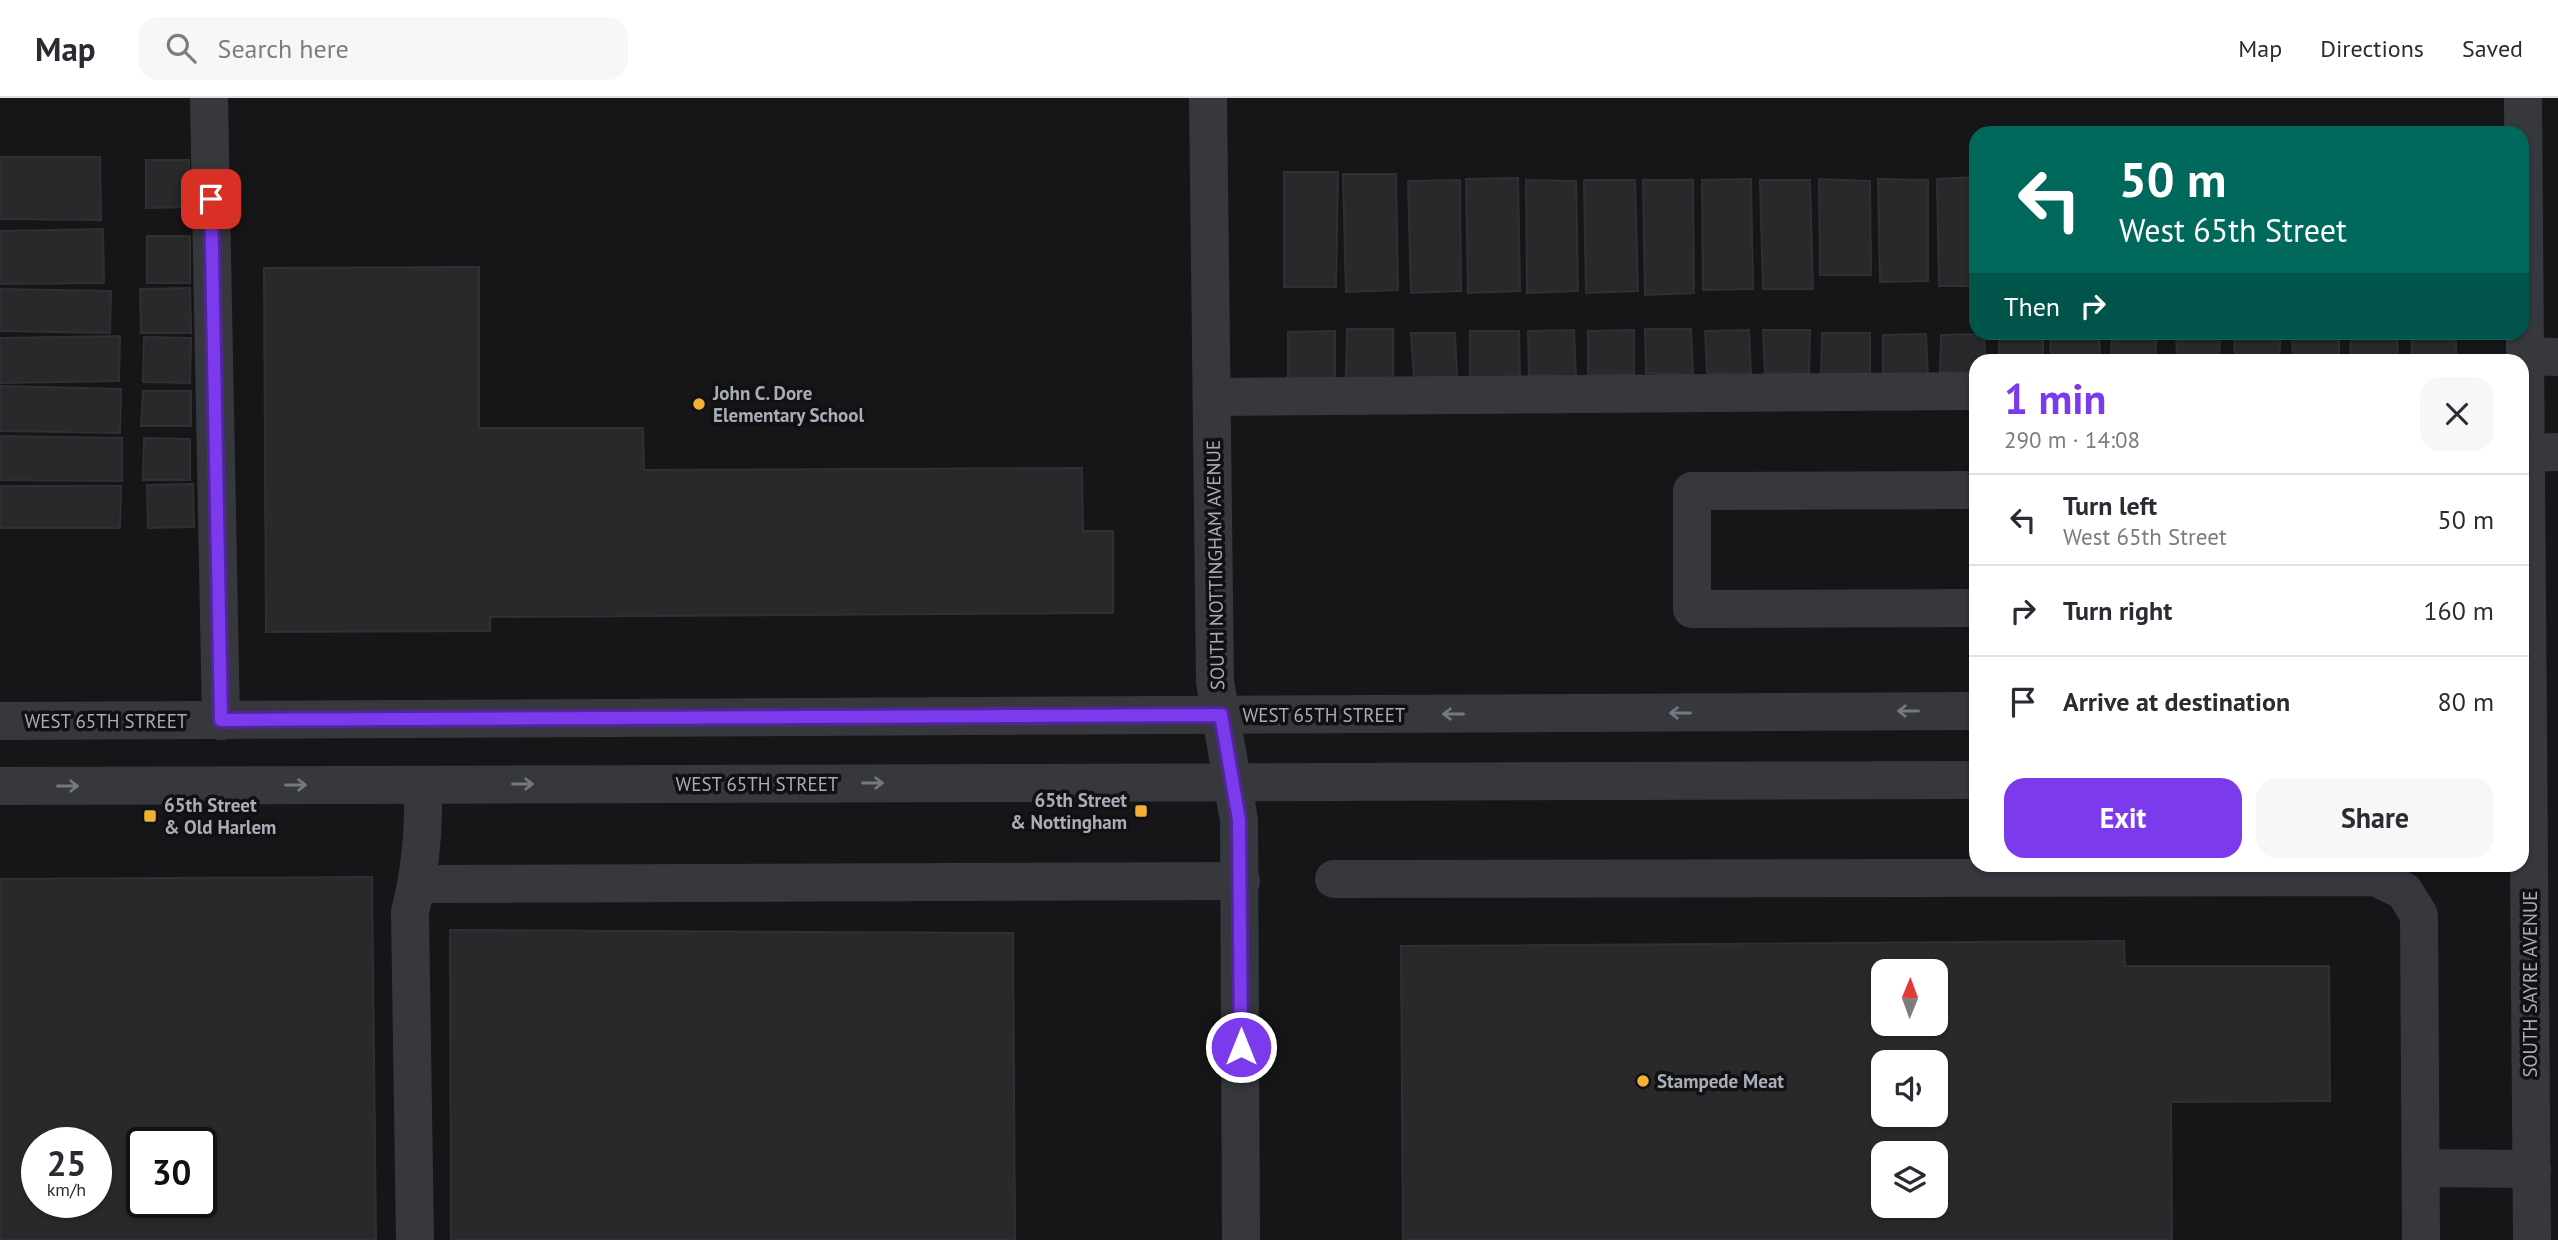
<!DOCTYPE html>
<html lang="en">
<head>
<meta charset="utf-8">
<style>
  body { margin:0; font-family:"PT Sans",sans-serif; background:#f7f7f7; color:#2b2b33; height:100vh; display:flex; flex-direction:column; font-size:26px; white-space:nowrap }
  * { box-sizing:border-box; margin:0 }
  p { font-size:23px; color:#7c7c81 }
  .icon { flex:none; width:38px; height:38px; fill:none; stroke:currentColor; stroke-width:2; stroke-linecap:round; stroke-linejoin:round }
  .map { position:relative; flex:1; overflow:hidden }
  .drawer { position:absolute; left:1969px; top:256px; width:560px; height:518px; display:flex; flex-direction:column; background:#fff; border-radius:21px; box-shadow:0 2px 5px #0004 }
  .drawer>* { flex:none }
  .guide { position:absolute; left:1969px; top:28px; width:560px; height:214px; border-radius:21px; box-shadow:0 2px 5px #0004; background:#00695c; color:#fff; overflow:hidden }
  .needle { width:46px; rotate:1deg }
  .buttons { position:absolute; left:1871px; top:861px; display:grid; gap:14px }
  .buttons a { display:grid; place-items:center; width:77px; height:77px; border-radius:14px; background:#fff; box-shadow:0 2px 5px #0004; font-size:35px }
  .speed { position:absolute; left:21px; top:1029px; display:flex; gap:14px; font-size:35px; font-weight:700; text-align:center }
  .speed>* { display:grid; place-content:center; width:91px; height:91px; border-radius:50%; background:#fff; box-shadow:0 2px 5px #0004; line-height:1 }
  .speed small { font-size:18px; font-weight:400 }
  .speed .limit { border:4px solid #111; border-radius:10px; background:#fff; color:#111 }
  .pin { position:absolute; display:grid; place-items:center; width:60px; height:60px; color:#fff; margin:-30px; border-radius:14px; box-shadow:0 4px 10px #0006 }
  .me { position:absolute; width:77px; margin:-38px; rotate:0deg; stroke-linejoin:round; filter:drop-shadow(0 0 5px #0008) }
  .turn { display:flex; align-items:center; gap:24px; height:147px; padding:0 35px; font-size:32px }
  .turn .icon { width:91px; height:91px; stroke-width:2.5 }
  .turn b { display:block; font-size:49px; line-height:60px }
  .then { display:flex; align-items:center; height:66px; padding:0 35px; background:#0003; gap:14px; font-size:26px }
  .round { display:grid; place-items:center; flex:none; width:74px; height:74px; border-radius:21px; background:#f7f7f7 }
  .overview { display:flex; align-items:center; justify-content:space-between; height:119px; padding:0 35px }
  h1 { font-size:42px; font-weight:600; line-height:52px; color:#7c3aed }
  .cta { display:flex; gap:14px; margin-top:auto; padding:14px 35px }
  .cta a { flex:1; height:80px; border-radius:21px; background:#7c3aed; color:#fff; font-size:28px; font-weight:600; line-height:80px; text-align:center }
  .cta a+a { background:#f7f7f7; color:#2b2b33 }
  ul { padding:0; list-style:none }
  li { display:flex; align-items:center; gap:21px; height:91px; padding:0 35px; border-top:2px solid #e1e1e2 }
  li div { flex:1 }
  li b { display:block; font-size:26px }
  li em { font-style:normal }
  header { display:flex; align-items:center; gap:42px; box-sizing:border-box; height:98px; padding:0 35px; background:#fff; border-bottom:2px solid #e1e1e2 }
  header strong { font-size:33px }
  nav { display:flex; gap:38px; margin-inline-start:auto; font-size:24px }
  .search { width:490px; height:63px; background:#f7f7f7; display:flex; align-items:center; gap:18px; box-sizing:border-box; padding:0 24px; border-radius:21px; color:#7c7c81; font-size:26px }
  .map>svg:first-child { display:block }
</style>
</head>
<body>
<header>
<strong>Map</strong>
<div class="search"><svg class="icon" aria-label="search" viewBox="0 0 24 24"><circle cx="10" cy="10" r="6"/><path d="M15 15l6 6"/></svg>Search here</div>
<nav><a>Map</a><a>Directions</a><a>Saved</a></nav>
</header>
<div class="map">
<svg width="2558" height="1142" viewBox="0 0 2558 1142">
  <rect width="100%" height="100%" fill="#161618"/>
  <g fill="#29292c" stroke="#303034" stroke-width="2" fill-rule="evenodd">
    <path d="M0 59H100L101 122 0 121Z"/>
    <path d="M146 62H189L190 109 146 110Z"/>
    <path d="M1284 74H1338L1336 189H1284Z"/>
    <path d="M1343 76H1396L1398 192 1346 194Z"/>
    <path d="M1976 79V188H1939L1937 81Z"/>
    <path d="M1518 80 1520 193 1468 195 1466 81Z"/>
    <path d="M1751 81 1753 191 1703 192 1702 82Z"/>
    <path d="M1819 81 1870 83 1871 177H1820Z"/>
    <path d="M1878 81 1928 82V183L1880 184Z"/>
    <path d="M1460 82 1461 193 1411 195 1408 83Z"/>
    <path d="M1526 82 1576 83 1578 193 1527 195Z"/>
    <path d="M1584 82H1635L1638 193 1586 195Z"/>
    <path d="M1643 82H1693L1694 195 1645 197Z"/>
    <path d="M1760 82H1810L1813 191H1763Z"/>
    <path d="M103 131 104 185 0 186V133Z"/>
    <rect x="147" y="138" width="43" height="47"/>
    <path d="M479 169V330H643L644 372 1082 370 1083 433H1113V515L490 519V533L266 534 264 170Z"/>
    <path d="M190 190 191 235H141L140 191Z"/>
    <path d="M0 191 111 193 110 235 0 233Z"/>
    <path d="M1347 231H1393V281L1346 280Z"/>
    <path d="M1645 231H1691L1693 277 1646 275Z"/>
    <path d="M1574 232 1576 278 1529 277 1528 233Z"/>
    <path d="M1634 232V276L1588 277V233Z"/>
    <path d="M1749 232 1751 276 1707 275 1705 233Z"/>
    <path d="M1763 232H1810L1809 276 1765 275Z"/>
    <path d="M1335 233V281L1288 282V234Z"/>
    <path d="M1470 233H1519L1520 279H1470Z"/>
    <rect x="1999" y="234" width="44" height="28"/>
    <path d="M2050 234H2099L2100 262H2051Z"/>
    <path d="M2112 234H2157L2155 262H2111Z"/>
    <path d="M2176 234H2220L2219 262H2177Z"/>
    <path d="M2234 234H2281L2279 262H2235Z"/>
    <path d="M2292 234H2339V262H2293Z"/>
    <path d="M2351 234H2397L2398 262H2350Z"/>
    <path d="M2411 234H2456V262H2412Z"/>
    <path d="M1411 235H1455L1457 280H1414Z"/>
    <path d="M1822 235H1870V279L1821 278Z"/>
    <path d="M1926 236 1928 281H1883V237Z"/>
    <path d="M1984 236 1985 262H1976V277L1940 274 1941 237Z"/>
    <path d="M120 238 119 283 0 285V240Z"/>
    <path d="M144 239 191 240 190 285 143 284Z"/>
    <path d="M0 288 121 291 120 335 0 333Z"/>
    <path d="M143 293H191V328H141Z"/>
    <path d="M0 338 122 340V383L0 382Z"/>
    <path d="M144 340 190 341V382H143Z"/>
    <path d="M193 386 194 429 148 430 147 387Z"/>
    <path d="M0 388H121L120 430H0Z"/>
    <path d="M372 779 376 1142H0V781ZM37 1045H96V1104H37ZM142 1045H201V1104H142Z"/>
    <path d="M450 832 1013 835 1015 1142H451Z"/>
    <path d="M2124 843 2125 868H2329L2330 1003 2171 1004 2172 1142H1403L1401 848ZM1883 873H1936V926H1883ZM1883 964H1936V1017H1883ZM1883 1055H1936V1108H1883Z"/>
  </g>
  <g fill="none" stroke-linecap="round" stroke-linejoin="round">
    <g stroke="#37383d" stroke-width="38">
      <path d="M209 0 221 623"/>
      <path d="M1208 0 1215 584 1239 722 1241 1142"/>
      <path d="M2523 0 2532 1142"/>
      <path d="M2525 258 2558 259"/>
      <path d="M1212 299 1976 293"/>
      <path d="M2526 355 2558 354"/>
      <path d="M1976 392 1692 393V511L1976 510"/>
      <path d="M0 623 1976 613"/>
      <path d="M0 688 1976 682"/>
      <path d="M1334 781 2375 779 2404 793 2419 817 2421 1142"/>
      <path d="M417 786 1241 783"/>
      <path d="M2421 1070 2532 1071"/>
      <path d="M415 1142 410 814C421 772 424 730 423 687"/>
    </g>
  </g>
  <defs><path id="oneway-shaft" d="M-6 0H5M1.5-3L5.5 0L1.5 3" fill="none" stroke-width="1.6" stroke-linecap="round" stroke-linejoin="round" transform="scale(1.75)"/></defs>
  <g stroke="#757881">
    <use href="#oneway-shaft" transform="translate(1908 613) rotate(180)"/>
    <use href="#oneway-shaft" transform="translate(1680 615) rotate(180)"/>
    <use href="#oneway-shaft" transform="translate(1453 616) rotate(180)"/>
    <use href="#oneway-shaft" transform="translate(873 685)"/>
    <use href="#oneway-shaft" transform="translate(523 686)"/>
    <use href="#oneway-shaft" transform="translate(296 687)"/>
    <use href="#oneway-shaft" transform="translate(68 688)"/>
  </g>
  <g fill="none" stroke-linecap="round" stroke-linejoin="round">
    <g stroke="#51269a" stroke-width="18">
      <path id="route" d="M211 101 221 622 1221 617 1239 722 1241 949"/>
    </g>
    <use href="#route" stroke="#7c3aed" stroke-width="12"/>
  </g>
  <g fill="#f2b134" stroke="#111113" stroke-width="2.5">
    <circle cx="699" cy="306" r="7"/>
    <rect x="1134" y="706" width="14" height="14" rx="3.5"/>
    <rect x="143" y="711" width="14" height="14" rx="3.5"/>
    <circle cx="1643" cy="983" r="7"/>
  </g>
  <g text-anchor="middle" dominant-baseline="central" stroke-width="7" stroke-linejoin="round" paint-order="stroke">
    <g font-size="19" font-weight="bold" fill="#a8adb8" stroke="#111113" text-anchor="start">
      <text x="713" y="295">John C. Dore<tspan x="713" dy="22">Elementary School</tspan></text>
      <text x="1127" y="702" text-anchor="end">65th Street<tspan x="1127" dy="22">&amp; Nottingham</tspan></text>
      <text x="164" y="707">65th Street<tspan x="164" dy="22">&amp; Old Harlem</tspan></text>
      <text x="1657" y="983">Stampede Meat</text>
    </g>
    <g font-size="19" fill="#a8adb8" stroke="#111113">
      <text transform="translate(1215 467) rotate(-91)">SOUTH NOTTINGHAM AVENUE</text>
      <text x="1324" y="617">WEST 65TH STREET</text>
      <text x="106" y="623">WEST 65TH STREET</text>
      <text x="757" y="686">WEST 65TH STREET</text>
      <text transform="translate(2530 886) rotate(-90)">SOUTH SAYRE AVENUE</text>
    </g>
  </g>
</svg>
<div class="buttons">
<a><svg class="needle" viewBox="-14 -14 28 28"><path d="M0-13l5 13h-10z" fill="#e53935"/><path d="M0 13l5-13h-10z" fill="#7c7c81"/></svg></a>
<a><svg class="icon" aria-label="sound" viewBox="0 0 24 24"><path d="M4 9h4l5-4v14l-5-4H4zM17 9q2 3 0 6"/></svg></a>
<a><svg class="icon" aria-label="layers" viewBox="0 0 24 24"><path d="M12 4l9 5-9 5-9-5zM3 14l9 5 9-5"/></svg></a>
</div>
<div class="speed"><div>25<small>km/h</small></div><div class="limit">30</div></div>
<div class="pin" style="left:211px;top:101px;background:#d93025"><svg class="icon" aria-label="arrive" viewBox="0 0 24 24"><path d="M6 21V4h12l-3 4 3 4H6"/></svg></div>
<svg class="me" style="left:1241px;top:949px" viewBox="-20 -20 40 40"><circle r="17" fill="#7c3aed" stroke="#fff" stroke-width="3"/><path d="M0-11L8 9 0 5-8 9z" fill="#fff"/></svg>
<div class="guide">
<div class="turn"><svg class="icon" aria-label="left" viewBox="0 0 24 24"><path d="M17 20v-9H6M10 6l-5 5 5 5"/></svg><div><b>50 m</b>West 65th Street</div></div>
<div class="then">Then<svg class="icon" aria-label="right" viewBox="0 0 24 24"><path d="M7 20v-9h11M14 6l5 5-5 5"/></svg></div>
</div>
<section class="drawer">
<div class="overview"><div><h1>1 min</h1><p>290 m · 14:08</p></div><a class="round"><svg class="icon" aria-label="close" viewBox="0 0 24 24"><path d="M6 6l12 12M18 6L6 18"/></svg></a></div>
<ul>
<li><svg class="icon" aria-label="left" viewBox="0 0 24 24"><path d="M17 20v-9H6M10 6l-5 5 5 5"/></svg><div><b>Turn left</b><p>West 65th Street</p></div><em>50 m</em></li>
<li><svg class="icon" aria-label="right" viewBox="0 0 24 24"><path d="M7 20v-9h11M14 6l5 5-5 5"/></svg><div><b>Turn right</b></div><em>160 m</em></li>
<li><svg class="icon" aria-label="arrive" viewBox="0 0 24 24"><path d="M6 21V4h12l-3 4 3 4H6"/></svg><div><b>Arrive at destination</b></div><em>80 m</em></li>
</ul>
<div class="cta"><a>Exit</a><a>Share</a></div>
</section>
</div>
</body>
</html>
